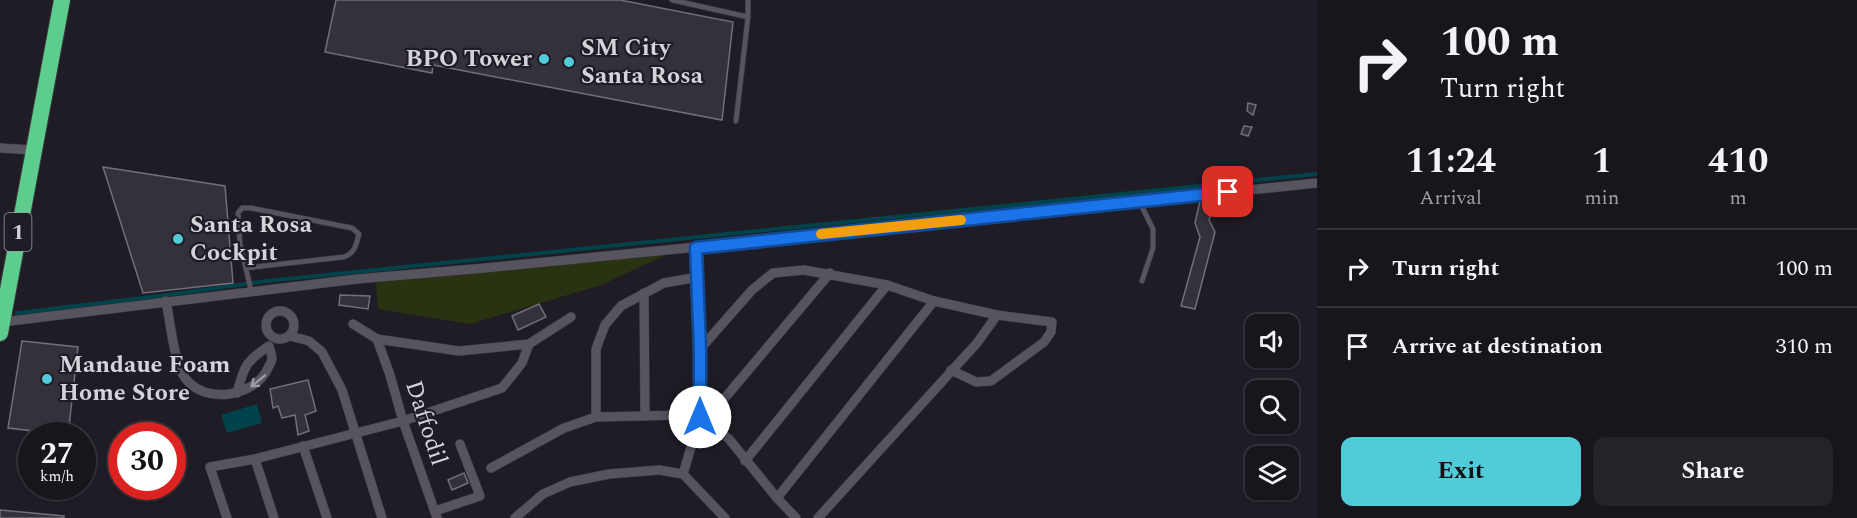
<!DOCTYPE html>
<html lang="en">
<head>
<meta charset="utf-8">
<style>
  body { margin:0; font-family:Spectral,serif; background:#252229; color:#f1f3f6; height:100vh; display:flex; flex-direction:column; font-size:22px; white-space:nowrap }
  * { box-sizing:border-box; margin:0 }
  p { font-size:20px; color:#9f9fa3 }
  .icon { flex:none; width:33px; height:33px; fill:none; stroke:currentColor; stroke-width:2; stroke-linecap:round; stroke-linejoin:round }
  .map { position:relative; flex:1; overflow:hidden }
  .panel { display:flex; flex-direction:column; background:#18151c; width:540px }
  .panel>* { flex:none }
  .top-card { background:#18151c; color:#f1f3f6; overflow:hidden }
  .tools { position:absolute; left:1245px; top:314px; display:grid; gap:12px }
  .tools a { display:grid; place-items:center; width:54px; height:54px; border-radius:12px; background:#18151c; box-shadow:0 2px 4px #0004,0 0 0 2px #36343b; font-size:30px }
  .speed { position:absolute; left:18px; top:422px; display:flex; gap:12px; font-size:30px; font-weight:700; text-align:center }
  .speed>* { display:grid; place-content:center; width:78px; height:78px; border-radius:50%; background:#18151c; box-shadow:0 2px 4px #0004,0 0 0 2px #36343b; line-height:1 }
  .speed small { font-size:15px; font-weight:400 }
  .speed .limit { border:9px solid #d22; background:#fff; color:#111 }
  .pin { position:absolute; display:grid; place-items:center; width:51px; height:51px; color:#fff; margin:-26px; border-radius:12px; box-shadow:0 3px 9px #0006 }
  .me { position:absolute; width:66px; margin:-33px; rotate:0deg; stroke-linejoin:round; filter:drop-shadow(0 0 4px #0008) }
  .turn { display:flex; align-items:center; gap:21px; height:126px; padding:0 24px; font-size:27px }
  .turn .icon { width:78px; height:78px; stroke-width:2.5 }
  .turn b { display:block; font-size:42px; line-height:51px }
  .eta { display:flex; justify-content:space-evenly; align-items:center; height:102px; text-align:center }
  .eta b { font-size:36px; font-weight:700; line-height:42px }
  .button { display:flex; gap:12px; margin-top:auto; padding:12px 24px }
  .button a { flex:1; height:69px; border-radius:12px; background:#52cbd9; color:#111; font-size:24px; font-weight:700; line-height:69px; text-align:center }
  .button a+a { background:#252229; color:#f1f3f6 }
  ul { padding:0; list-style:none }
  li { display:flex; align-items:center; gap:18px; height:78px; padding:0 24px; border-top:2px solid #36343b }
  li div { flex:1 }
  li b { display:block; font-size:22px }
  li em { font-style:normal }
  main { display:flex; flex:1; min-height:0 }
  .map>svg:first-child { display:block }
</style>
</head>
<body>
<main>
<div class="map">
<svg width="1317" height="518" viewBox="0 0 1317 518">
  <rect width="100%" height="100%" fill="#201c26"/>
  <path fill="#293311" d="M674 251 601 285 470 324 378 309 376 281Z"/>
  <path fill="#00434b" d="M257 404 262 423 227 433 221 415Z"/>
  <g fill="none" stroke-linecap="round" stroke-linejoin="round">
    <path stroke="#00434b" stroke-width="4" d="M17 313 159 296 267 281 1317 174"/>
  </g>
  <g fill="#35313b" stroke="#726e7a" stroke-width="1.5">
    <path d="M336 0H620L733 22 722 120 433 65 432 73 325 52Z"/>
    <path d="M1248 103 1256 105 1253 115 1247 111Z"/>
    <path d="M1244 126 1252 127 1248 136 1241 134Z"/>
    <path d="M103 167 225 186 233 283 143 293Z"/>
    <path d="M1215 200 1209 220 1215 232 1195 309 1181 306 1200 237 1195 223 1200 201Z"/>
    <path d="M340 295 370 296 368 309 339 305Z"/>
    <path d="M539 304 546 317 518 330 512 316Z"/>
    <path d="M22 341 78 347 68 435 8 428Z"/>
    <path d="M308 380 316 411 305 415 309 431 298 435 295 415 282 418 278 406 273 408 270 389Z"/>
    <path d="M464 473 468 483 452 490 448 480Z"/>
    <path d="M0 510 64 516V518H0Z"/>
  </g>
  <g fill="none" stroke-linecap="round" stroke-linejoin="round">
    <g stroke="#3b383f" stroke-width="6">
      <g id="lane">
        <path d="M672 0 748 17V0"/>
        <path d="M736 121 748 17"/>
        <path d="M1139 201 1153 229V248L1142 281"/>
        <path d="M246 268 344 257C355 253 356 245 359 234L352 228 251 208H242L238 213C239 223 239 233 240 243 243 259 248 275 251 291"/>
      </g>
    </g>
    <g stroke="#3b383f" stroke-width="10">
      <g id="street">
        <path d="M0 148 33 150"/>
        <path d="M644 293 645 416"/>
        <path d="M166 301C170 320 174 363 185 378 205 405 255 397 268 368 269 366 272 361 272 359 272 355 270 350 269 346 246 361 244 366 237 393"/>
        <circle cx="280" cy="325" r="14"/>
        <path d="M2 322 357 279 485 268 697 247 1317 183"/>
        <path d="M353 324 377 339 459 351 529 344 571 317"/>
        <path d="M290 336 309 341 322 352 342 390 382 518"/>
        <path d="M377 339 390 375 403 421 437 518"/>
        <path d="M700 349 752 290 773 273 804 270 887 285 934 301 997 315 1052 322 1051 332 1044 342 991 381 976 382 951 370"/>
        <path d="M596 417V349L605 325 621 306 664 283 698 277"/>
        <path d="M707 422 724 399 830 273"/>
        <path d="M303 446 327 518"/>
        <path d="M255 459 274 518"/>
        <path d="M745 461 887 285"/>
        <path d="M491 468 564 428 596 417 683 415 700 417 729 439 777 498 796 518"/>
        <path d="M683 474 700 417V349L697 247"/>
        <path d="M777 498 934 301"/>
        <path d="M435 511 480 496 460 444"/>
        <path d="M227 518 210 467 255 459 403 421 502 388 522 363 529 344"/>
        <path d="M515 518 543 494 570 482 609 474 659 470 683 474 725 518"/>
        <path d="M818 518 977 343 997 315"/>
      </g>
    </g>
    <g stroke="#3b383f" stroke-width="18">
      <path id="highway" d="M0 333 62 0"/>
    </g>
    <use href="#lane" stroke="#58545f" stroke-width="4.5"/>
    <use href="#street" stroke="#58545f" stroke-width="9"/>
    <use href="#highway" stroke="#5ccd8d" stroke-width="16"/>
  </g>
  <defs><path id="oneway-shaft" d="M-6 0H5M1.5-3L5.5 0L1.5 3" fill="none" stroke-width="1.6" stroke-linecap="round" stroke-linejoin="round" transform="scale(1.5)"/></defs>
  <use stroke="#9d9aa2" href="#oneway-shaft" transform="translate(258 381) rotate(141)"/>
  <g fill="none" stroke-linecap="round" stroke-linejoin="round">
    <g stroke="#114b97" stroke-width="15">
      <path id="route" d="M700 417V349L696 248 1228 192"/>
    </g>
    <use href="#route" stroke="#1a73e8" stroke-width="10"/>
    <path stroke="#f59e0b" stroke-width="10" d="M821 234 961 220"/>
  </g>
  <g fill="#52cbd9" stroke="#201c26" stroke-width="2">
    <circle cx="544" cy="59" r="6"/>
    <circle cx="569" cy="62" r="6"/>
    <circle cx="178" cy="239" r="6"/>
    <circle cx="47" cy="379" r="6"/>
  </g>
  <g text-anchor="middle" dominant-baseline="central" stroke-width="4.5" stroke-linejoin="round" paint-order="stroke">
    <rect fill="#201c26" stroke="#9f9ca3" stroke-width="1.5" x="4.5" y="213" width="27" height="38" rx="4.5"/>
    <g font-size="22" font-weight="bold" fill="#d5d3d9">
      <text x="18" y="232">1</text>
    </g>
    <g font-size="24" font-weight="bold" fill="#d5d3d9" stroke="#201c26" text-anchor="start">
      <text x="581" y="48">SM City<tspan x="581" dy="28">Santa Rosa</tspan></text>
      <text x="532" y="59" text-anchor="end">BPO Tower</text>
      <text x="190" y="225">Santa Rosa<tspan x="190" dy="28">Cockpit</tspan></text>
      <text x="59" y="365">Mandaue Foam<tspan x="59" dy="28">Home Store</tspan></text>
    </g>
    <g font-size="24" fill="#d5d3d9" stroke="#201c26">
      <text transform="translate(426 423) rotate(72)">Daffodil</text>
    </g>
  </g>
</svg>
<div class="tools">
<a><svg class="icon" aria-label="sound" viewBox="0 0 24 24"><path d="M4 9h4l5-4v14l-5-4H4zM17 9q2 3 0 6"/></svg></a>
<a><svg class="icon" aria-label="search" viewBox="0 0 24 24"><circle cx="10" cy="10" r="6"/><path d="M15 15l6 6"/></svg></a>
<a><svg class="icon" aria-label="layers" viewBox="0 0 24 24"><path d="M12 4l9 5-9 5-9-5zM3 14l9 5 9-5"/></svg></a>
</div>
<div class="speed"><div>27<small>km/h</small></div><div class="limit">30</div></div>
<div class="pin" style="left:1228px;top:192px;background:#d93025"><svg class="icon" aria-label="arrive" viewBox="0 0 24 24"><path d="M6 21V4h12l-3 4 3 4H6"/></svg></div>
<svg class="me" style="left:700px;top:417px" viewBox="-20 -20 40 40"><circle r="19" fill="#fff"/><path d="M0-13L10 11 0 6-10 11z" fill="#1a73e8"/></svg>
</div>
<section class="panel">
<div class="top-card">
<div class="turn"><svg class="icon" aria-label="right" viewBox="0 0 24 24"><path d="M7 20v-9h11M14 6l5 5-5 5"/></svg><div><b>100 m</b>Turn right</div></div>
</div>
<div class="eta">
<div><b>11:24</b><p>Arrival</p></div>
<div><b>1</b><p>min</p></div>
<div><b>410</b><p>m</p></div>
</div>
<ul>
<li><svg class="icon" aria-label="right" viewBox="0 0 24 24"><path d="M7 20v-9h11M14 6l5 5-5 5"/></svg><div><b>Turn right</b></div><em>100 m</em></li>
<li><svg class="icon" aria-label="arrive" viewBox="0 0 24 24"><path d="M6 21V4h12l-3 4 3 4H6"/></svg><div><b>Arrive at destination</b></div><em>310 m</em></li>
</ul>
<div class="button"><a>Exit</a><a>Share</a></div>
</section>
</main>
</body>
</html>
